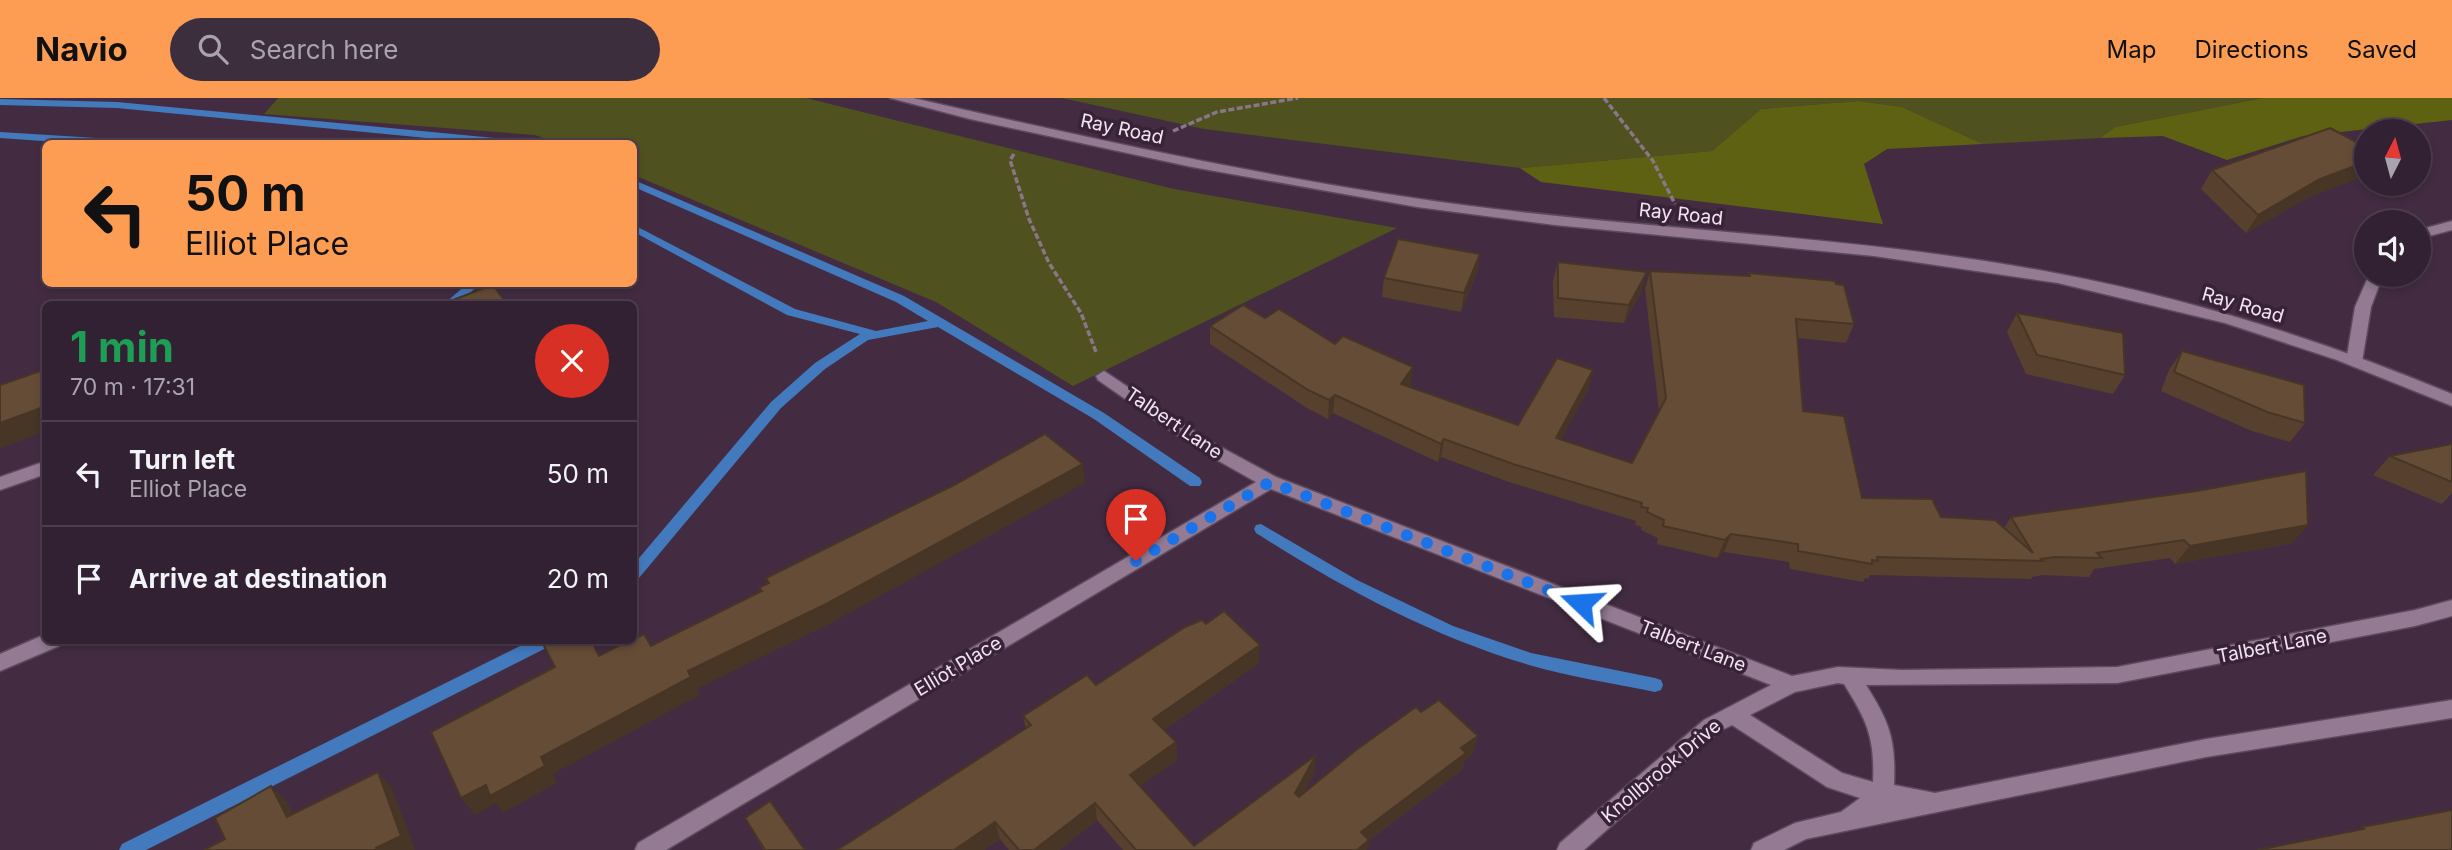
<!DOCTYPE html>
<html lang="en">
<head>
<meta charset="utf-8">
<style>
  body { margin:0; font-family:Inter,sans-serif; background:#3d2e3e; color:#f1f3f6; height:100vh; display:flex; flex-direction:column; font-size:26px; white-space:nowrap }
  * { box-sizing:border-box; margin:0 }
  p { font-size:23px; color:#a8a3ac }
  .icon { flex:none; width:38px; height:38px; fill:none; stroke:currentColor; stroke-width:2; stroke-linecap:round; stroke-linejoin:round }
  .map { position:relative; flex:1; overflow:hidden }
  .side { position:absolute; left:42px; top:203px; width:595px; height:343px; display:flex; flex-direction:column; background:#322132; border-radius:10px; box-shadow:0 4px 10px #0003,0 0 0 2px #4d3e4d }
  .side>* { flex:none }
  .guide { position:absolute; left:42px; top:42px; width:595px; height:147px; border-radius:10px; box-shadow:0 4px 10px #0003,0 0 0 2px #4d3e4d; background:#fc9d53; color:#111; overflow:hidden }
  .needle { width:46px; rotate:6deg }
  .controls { position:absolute; left:2354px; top:21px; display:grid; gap:14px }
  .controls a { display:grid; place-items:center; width:77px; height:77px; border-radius:50%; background:#322132; box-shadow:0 4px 10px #0003,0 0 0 2px #4d3e4d; font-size:35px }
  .pin { position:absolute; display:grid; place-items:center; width:60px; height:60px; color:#fff; margin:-72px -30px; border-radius:50% 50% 50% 0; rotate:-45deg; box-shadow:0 0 7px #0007 }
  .pin .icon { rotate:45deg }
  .me { position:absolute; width:77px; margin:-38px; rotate:290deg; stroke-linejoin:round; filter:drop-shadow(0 0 5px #0008) }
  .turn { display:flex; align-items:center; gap:24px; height:147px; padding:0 28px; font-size:32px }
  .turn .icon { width:91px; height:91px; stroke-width:2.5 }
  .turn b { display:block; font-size:49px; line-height:60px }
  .round { display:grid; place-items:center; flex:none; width:74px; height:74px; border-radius:37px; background:#3d2e3e }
  .head { display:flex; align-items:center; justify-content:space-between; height:119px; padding:0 28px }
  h1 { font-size:42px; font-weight:700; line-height:52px; color:#1e9e55 }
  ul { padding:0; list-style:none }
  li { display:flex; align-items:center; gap:21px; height:105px; padding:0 28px; border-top:2px solid #4d3e4d }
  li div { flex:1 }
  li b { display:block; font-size:26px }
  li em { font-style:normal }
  header { display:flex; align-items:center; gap:42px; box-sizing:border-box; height:98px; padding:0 35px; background:#fc9d53; color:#111 }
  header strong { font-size:33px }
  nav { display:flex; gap:38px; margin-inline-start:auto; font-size:24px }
  .search { width:490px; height:63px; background:#3d2e3e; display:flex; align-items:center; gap:18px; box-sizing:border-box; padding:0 24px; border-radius:38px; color:#a8a3ac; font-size:26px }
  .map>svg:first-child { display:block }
</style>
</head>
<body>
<header>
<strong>Navio</strong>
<div class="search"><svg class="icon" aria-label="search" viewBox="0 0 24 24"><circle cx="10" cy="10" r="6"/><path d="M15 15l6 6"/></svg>Search here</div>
<nav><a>Map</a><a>Directions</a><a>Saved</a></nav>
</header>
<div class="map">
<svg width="2452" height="752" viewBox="0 0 2452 752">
  <rect width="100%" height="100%" fill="#432c42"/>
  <g fill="#4f511f">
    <path d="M278 0H806L1174 91 1397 130 1073 288 936 204 634 77V46L556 45 535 37 264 16Z"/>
    <path d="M1062 0H2263L2115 29 2100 40 1983 46 1902 9 1859 3 1761 11 1712 53 1520 70 1204 31Z"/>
  </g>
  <g fill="#5f6112">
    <path d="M2263 0H2452V22L2303 38 2227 62 2163 38 2100 40 2115 29Z"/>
    <path d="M1859 3 1902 9 1983 46 1887 51 1864 66 1883 126 1541 84 1520 70 1712 53 1761 11Z"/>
  </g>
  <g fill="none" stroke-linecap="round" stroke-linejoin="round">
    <g fill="#437abe" fill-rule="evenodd">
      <path d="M0 1 117 4 527 43 532 46H488L117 10 0 7Z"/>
      <path d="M0 34 145 43 150 46H86L0 40Z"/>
      <path d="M634 82 904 198 1104 315 1200 380 1202 384 1200 388H1190L1094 321 938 229 868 242 825 271 781 310 639 480 634 482V466L771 304 815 265 860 236 787 217 634 134V127L795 211 876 233 928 223 896 204 634 89Z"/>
      <path d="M467 186H480L457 206H444Z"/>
      <path d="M1261 426 1357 482 1453 528 1531 555 1655 580 1661 582 1663 587 1661 592 1655 594C1613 585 1570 579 1529 567 1431 538 1342 490 1256 435L1254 431 1256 427Z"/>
      <path d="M532 542H556L554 546 146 752H119L122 746Z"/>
    </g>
    <g stroke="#5d4a5d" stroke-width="3">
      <g id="service">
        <path d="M46 363V376L0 392V379Z"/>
        <path d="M46 536V542H62L59 548 0 573V556Z"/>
      </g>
    </g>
    <g stroke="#5d4a5d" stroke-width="3">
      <g id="minor">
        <path d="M2452 123V132L2418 141V132Z"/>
        <path d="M2369 177H2383L2371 209 2362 264 2354 269 2346 264 2355 209Z"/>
        <path d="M1104 273 1206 341 1276 379 1792 578 1838 569 1902 572 2117 569 2415 512 2452 502V518L2415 528 2117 585 1866 587C1890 625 1896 642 1894 687L1935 695 2206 641 2452 602V620L2206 659 1806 741 1784 752H1751L1754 745 1795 725 1841 714 1860 700 1827 689 1732 627 1718 634 1584 752H1557L1560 745 1704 622 1771 587 1271 391 666 752H635L638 745 1256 384 1194 349 1098 282 1096 278ZM1838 585 1844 586C1867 623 1875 639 1873 684L1842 675 1750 617 1795 594Z"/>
      </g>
    </g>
    <g stroke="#5d4a5d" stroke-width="3">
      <path id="tertiary" d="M890 0H913C1105 44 1299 87 1495 111 1683 134 1874 140 2060 176 2195 202 2325 243 2452 296V308L2337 262 2225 225 2058 185 1874 158 1555 127 1417 109 1192 69 970 21Z"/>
    </g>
    <g stroke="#897688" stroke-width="3.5" stroke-dasharray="6 2.5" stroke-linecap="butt">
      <path d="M1604 0 1653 63 1675 106"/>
      <path d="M1173 33 1217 14 1298 0"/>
      <path d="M1014 56 1010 62 1029 121 1049 165 1081 215 1096 254"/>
    </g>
    <use href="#service" fill="#947a93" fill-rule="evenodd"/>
    <use href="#minor" fill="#947a93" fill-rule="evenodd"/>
    <use href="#tertiary" fill="#947a93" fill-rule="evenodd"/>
  </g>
  <g fill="#57412e">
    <path d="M2366 49V77L2307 100 2246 135 2201 91 2212 72Z"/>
    <path d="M1480 156 1477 174 1461 214 1382 199 1384 180Z"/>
    <path d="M1558 164 1642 193 1624 225 1554 219 1553 183Z"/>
    <path d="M1650 173 1748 178 1749 175 1854 226 1846 245 1797 240 1803 313 1862 400 1941 419 2004 430 2011 419 2308 427 2292 445 2175 466 2170 460 2094 471 2089 479 2043 477 2032 479 2031 481 1870 477 1868 481 1865 480 1863 484 1790 471 1789 464 1724 454 1717 460 1657 446 1658 440 1641 432 1642 429 1635 427 1636 423 1509 384 1441 359 1438 364 1333 315 1328 321 1307 310 1210 246V228L1265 220 1335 246 1411 287 1409 289 1518 327 1589 290 1561 341 1632 365 1659 313 1645 191Z"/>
    <path d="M2017 215 2125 277 2113 296 2026 276 2007 234Z"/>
    <path d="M2182 253 2305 325 2290 344 2252 333 2161 293 2169 272Z"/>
    <path d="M2452 346V395L2442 406 2373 377 2390 358Z"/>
    <path d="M1259 565 1164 632 1176 644 1177 662 1140 688 1194 748 1315 674 1303 695 1473 656 1464 663 1462 672 1369 742 1367 752H1123L1097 722 1059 752H1009L1000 741 984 752 1026 630 1023 618 1096 587Z"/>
    <path d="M745 720 805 752H763Z"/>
  </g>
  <g fill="#473526">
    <path d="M2366 64V77L2307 100 2246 135 2258 117 2320 81Z"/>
    <path d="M1480 156 1477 174 1461 214 1464 195Z"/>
    <path d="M1647 174 1642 193 1624 225 1629 207Z"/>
    <path d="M1413 269 1411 287 1398 305 1401 286Z"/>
    <path d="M1593 272 1589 290 1552 358 1556 340Z"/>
    <path d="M1335 297 1333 315 1328 321 1329 302Z"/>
    <path d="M46 308V333L0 350V325Z"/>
    <path d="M1444 341 1441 359 1438 364 1441 346Z"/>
    <path d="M1083 366 1085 385 835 523 697 591 700 597 553 676 557 685 503 715 496 705 475 717 461 700 486 687 541 659 688 573Z"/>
    <path d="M2308 427 2292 445 2175 466 2190 448Z"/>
    <path d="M1731 436 1724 454 1717 460 1725 442Z"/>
    <path d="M1260 547 1259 565 1155 638 1153 621Z"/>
    <path d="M1478 638 1473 656 1464 663 1462 672 1358 750 1361 734 1461 650Z"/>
    <path d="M1176 644 1177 662 1132 694 1130 677Z"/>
    <path d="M1316 657 1315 674 1293 712 1295 695Z"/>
    <path d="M378 674 392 690 415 752H376Z"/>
    <path d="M271 688 287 704 303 735 287 719Z"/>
    <path d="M1095 705 1097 722 1059 752H1034Z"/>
    <path d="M995 724 1000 741 984 752H954Z"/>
    <path d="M1369 742 1367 752H1357Z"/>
  </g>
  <g fill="#654c36" stroke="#473526" stroke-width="2">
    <path d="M2330 30 2366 49V64L2320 81 2258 117 2212 72Z"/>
    <path d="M1398 141 1480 156 1464 195 1384 180Z"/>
    <path d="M1558 164 1647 174 1629 207 1558 200Z"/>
    <path d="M1650 173 1750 178 1749 175 1835 183 1836 186 1844 187 1854 226 1796 221 1803 313 1844 318 1862 400 1932 401 1941 419 1995 422 2033 455 2011 419 2197 393 2306 373 2308 427 2190 448 2184 442 2097 455 2102 460 2055 459 2041 461 2043 463 1877 459 1878 463 1872 462V466L1798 453V446L1731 436 1725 442 1663 428 1664 422 1647 414 1648 410 1641 409 1642 405 1513 366 1444 341 1441 346 1335 297 1329 302 1308 292 1210 228 1243 207 1265 220 1279 211 1335 246 1343 238 1413 269 1401 286 1518 327 1557 260 1593 272 1556 340 1632 365 1666 300Z"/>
    <path d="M493 187 507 206H442Z"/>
    <path d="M2017 215 2123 235 2125 277 2037 257Z"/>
    <path d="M2182 253 2304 287 2305 325 2267 314 2174 274Z"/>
    <path d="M46 271V308L0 325V287Z"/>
    <path d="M1045 336 1083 366 828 505 688 573 691 579 541 659 545 668 490 698 486 687 461 700 431 634 555 569 543 546 550 542H591L599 558 630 542H634V541L644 536 651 548 762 493 759 490 769 485 766 480 956 386Z"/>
    <path d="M2452 346V384L2390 358Z"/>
    <path d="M1224 513 1260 547 1153 621 1176 644 1130 677 1194 748 1316 657 1295 695 1299 699 1356 652 1416 609 1421 614 1439 602 1478 638 1461 650 1466 655 1361 734 1369 742 1357 752H1136L1095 705 1034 752H1019L995 724 954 752H837L1031 627 1023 618 1087 577 1096 587 1185 529 1202 522 1206 526Z"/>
    <path d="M378 674 401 738 376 750V752H204L225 741 215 720 271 688 287 719Z"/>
    <path d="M770 703 805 752H765L745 720Z"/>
    <path d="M2452 712V752H2257L2364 731 2362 729Z"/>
  </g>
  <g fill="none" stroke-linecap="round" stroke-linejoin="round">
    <path stroke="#1a73e8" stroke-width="12" stroke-dasharray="0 21.6" d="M1136 463 1270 384 1581 505"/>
  </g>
  <g text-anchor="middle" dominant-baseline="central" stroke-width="7" stroke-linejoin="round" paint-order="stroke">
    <g font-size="19" fill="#f2e3f1" stroke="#382238">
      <text transform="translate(1122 31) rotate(12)">Ray Road</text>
      <text transform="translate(1681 116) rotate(6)">Ray Road</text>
      <text transform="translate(2243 207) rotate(16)">Ray Road</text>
      <text transform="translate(1174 325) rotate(34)">Talbert Lane</text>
      <text transform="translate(1693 548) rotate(21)">Talbert Lane</text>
      <text transform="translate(2272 548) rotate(-11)">Talbert Lane</text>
      <text transform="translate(958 568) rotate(-31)">Elliot Place</text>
      <text transform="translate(1661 673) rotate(-40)">Knollbrook Drive</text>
    </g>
  </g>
</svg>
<div class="controls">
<a><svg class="needle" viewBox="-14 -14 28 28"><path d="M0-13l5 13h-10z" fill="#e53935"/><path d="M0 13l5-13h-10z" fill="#a8a3ac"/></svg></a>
<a><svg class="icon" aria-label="sound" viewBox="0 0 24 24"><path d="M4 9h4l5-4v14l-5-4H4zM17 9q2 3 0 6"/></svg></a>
</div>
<div class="pin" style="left:1136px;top:463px;background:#d93025"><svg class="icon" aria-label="arrive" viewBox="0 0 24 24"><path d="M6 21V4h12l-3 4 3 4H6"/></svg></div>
<svg class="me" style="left:1581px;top:505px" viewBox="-20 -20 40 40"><path d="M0-17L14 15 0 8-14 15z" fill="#1a73e8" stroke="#fff" stroke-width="4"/></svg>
<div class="guide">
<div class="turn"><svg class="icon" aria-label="left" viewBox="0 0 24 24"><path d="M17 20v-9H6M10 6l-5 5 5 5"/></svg><div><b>50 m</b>Elliot Place</div></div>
</div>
<section class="side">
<div class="head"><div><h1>1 min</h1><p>70 m · 17:31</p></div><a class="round" style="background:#d93025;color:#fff"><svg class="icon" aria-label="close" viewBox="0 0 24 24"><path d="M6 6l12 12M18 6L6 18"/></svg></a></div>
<ul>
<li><svg class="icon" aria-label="left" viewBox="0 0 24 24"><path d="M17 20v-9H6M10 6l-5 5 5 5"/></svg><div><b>Turn left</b><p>Elliot Place</p></div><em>50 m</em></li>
<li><svg class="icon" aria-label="arrive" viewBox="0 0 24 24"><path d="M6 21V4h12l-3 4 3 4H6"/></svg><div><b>Arrive at destination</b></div><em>20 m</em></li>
</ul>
</section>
</div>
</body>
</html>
